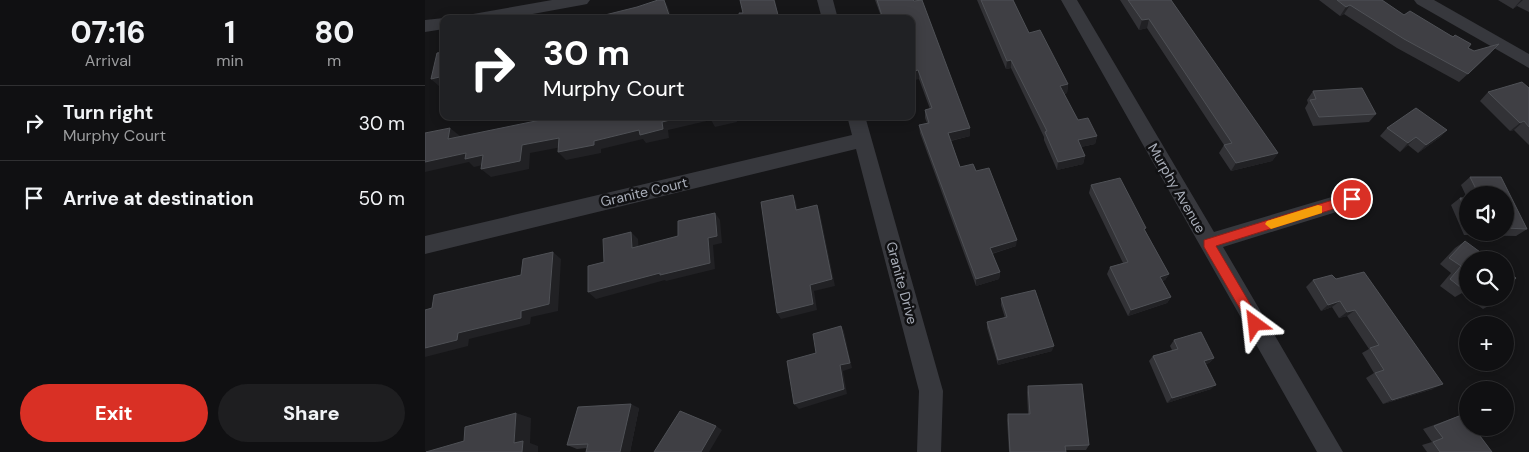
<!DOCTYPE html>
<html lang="en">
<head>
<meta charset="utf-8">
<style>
  body { margin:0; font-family:"DM Sans",sans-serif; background:#1e1e20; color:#f1f3f6; height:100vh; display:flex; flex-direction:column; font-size:19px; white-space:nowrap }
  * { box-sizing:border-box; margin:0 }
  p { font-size:16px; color:#9c9d9f }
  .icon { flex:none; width:28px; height:28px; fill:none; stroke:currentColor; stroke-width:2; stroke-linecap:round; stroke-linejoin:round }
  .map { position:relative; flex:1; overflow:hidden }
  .details { display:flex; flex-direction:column; background:#101012; width:425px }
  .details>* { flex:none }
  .top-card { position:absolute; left:15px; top:15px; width:475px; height:105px; border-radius:10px; box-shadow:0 2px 12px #0003,0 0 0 1px #303032; background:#202124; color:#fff; overflow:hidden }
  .fabs { position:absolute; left:1034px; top:186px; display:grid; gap:10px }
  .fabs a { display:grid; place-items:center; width:55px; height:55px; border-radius:50%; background:#101012; box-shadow:0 2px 12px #0003,0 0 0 1px #303032; font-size:25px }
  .pin { position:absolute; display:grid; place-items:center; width:42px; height:42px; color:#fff; margin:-21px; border:2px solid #fff; border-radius:50%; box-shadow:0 1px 5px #0007 }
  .me { position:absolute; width:55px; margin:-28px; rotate:330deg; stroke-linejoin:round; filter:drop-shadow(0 0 4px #0008) }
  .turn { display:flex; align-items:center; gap:18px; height:105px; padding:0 20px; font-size:22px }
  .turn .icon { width:65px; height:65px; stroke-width:2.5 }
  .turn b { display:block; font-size:35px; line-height:42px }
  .eta { display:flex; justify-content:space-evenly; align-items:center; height:85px; text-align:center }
  .eta b { font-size:30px; font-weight:800; line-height:35px }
  .button { display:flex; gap:10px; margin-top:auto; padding:10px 20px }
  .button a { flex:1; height:58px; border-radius:30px; background:#d93025; color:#fff; font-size:20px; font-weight:800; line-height:58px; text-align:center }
  .button a+a { background:#1e1e20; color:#f1f3f6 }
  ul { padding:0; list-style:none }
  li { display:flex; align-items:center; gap:15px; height:75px; padding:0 20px; border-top:1px solid #303032 }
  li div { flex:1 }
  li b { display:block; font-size:19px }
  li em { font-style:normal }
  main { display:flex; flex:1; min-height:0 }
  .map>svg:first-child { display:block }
</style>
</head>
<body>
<main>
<section class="details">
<div class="eta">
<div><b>07:16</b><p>Arrival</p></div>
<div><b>1</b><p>min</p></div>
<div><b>80</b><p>m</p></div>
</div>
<ul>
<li><svg class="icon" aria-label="right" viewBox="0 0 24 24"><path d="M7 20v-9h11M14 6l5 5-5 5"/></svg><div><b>Turn right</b><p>Murphy Court</p></div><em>30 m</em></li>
<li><svg class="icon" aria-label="arrive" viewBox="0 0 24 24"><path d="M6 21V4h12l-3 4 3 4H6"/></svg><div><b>Arrive at destination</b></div><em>50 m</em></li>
</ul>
<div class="button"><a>Exit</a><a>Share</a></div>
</section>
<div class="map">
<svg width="1104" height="452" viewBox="0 0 1104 452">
  <rect width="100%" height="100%" fill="#161618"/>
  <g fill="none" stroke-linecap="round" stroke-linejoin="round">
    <g fill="#37383d" fill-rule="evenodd">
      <path d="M127 0H165L162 4 157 5 80 19H40L42 15 48 14Z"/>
      <path d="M392 0H408L413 19H397Z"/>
      <path d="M636 0H652L789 232 927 191 934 193 937 199 934 205 798 247 918 452H892Z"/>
      <path d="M989 0H1009L1104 54V68L992 4Z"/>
      <path d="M19 18 23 19H19V29L0 32V20Z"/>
      <path d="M422 116H440L518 391 516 452H492L494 391 431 149 0 254V236L427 135Z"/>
    </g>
  </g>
  <g fill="#323236" fill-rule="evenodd">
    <path d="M450 0H488L545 136 526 141 535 167 551 171 591 246 567 254 575 272 574 279 551 286 495 133 494 125 502 123 500 118V110L505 109 494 79 486 19H457Z"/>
    <path d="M552 0H588L604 33 643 84 642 93 639 94 653 120 672 136 670 144 656 147 660 156 658 164 632 170 619 140V137L586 68 581 69Z"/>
    <path d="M695 0H746L853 153 847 161 806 171 794 153 799 145 722 28 714 30Z"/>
    <path d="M894 0H957L979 15 1046 44 1043 48 1049 51 1066 53 1034 82 972 48 919 14 915 16Z"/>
    <path d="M1073 0H1104V12L1092 6 1088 9Z"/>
    <path d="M1104 88V145L1089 130 1085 131 1055 101 1063 92Z"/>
    <path d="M888 91 951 114 944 122 888 126 880 108 883 103 882 100Z"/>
    <path d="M962 128 1022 130 1014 138 993 153 983 145 975 152 955 136Z"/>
    <path d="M1045 177H1076L1102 229 1091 236 1039 235 1026 205 1035 198H1042L1036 185ZM1042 195H1080V232H1042Z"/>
    <path d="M666 185 720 230 744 274 740 280 737 281 746 297 742 303 703 316 682 274 685 267 698 263 664 193Z"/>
    <path d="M1040 241 1042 260V297L1037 293 1030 297 1015 286 1026 273 1015 264 1030 248Z"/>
    <path d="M911 279 1008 389 958 404 941 378 949 373 937 353 944 349 922 316 914 318 907 307 896 311 881 287 888 280Z"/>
    <path d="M576 298 627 351 573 365 562 328V322L580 318 576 305Z"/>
    <path d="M1043 298H1073L1069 303 1058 309Z"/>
    <path d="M749 340 789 358 784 363 781 364 786 389 742 403 724 361 728 356 747 350 745 346Z"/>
    <path d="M603 386 664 445 661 450H640L641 452H584L582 420 583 414H603L602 392Z"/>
    <path d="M214 408 205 452H161L162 448 152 449 142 445Z"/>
    <path d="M1039 414 1067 452H1002L997 445 1007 442 998 429Z"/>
  </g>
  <g fill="#212124">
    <path d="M239 0 243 7 247 19H243Z"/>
    <path d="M349 0H350L354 19H342V17Z"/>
    <path d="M1096 0H1098L1088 9Z"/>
    <path d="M925 5 919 14 915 16 921 7Z"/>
    <path d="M724 19 722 28 714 30 717 20Z"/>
    <path d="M1074 44 1066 53 1034 82 1043 74Z"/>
    <path d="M586 60V68L581 69 582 61Z"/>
    <path d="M493 70 494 79 486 81V72Z"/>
    <path d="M19 76V87H15L6 79Z"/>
    <path d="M643 84 642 93 634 95 635 86Z"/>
    <path d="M160 116H165L167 119H160Z"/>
    <path d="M261 116H311L312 122 290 127 286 120 243 130 244 138 221 143 218 139 176 149V153L141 160 133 152 169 141 214 130 237 122Z"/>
    <path d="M1099 121 1089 130 1085 131 1095 123Z"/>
    <path d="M25 128 35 136 32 147 23 139Z"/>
    <path d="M545 128V136L524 141 523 133Z"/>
    <path d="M1022 130 1014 138 993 153 1001 145Z"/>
    <path d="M672 136 670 144 651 148 653 140Z"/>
    <path d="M991 137 983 145 975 152 983 143Z"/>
    <path d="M134 138 142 146 105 153 104 169 66 177 56 169 97 145Z"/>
    <path d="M41 153 58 155 67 163 49 167 44 162 0 172V162Z"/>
    <path d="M853 153 847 161 806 171 811 163Z"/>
    <path d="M660 156 658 164 632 170 633 162Z"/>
    <path d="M368 195 371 202 374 218 371 210Z"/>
    <path d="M392 205 395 213 410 286 389 291 392 310 356 319 352 313 385 285Z"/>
    <path d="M290 213 295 220 297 243 288 245 290 269 241 281 240 280 171 299 163 292 283 238Z"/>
    <path d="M206 232 213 239 214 255 207 248Z"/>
    <path d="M592 240 591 246 565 254V248Z"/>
    <path d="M128 252 136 259 133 311 106 317 105 324 44 339 43 346 0 357V348L33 333 96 311Z"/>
    <path d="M575 272 574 279 551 286V279Z"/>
    <path d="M744 274 740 280 731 283 735 277Z"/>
    <path d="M746 297 742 303 703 316 706 310Z"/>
    <path d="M915 301 907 307 896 311 903 305Z"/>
    <path d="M930 310 922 316 914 318 922 312Z"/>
    <path d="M416 326 419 331 427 368 418 371 422 394 374 409 369 404 415 365Z"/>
    <path d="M629 346 627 351 573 365V360Z"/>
    <path d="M789 358 784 363 774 366 779 361Z"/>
    <path d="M1018 384 1008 389 958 404 967 400Z"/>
    <path d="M791 385 786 389 742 403 747 398Z"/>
    <path d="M206 404 214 408 205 452H195Z"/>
    <path d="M91 413 106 418 105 443 113 446V452H97L89 443Z"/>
    <path d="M291 426 297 430 284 452H276Z"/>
  </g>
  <g fill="#3f3f44" stroke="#4f5156">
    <path d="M233 0H239L245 18 176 19V16L212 7Z"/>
    <path d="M315 0H349L353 15 342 17V19H315L314 13H318Z"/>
    <path d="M452 0H488L489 1 497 0 545 128 523 133 535 167 548 164 551 171 564 168 592 240 565 248 575 272 551 279 494 125 504 123 500 110 507 108 493 70 486 72V19H458Z"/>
    <path d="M556 0H588L604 33 615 30 643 84 635 86 653 120 663 118 672 136 653 140 660 156 633 162 620 132 622 131 586 60 582 61Z"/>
    <path d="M703 0H746L853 153 811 163 799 145 807 143 724 19 717 20Z"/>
    <path d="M912 0H957L979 15 985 11 1028 37 1030 35 1046 44 1043 48 1049 51 1074 44 1043 74 979 39 925 5 921 7Z"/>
    <path d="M19 52V76L6 79 12 53Z"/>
    <path d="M1097 82 1104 88V127L1099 121 1095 123 1063 92Z"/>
    <path d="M937 88 951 114 894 117 885 100 891 99 888 91Z"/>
    <path d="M991 108 1022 130 1001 145 991 137 983 143 962 128Z"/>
    <path d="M135 116H160V119L174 116H261L237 122 238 129 215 135 214 130 169 141V145L133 152 134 138 97 145 95 161 56 169 58 155 40 159 41 153 0 162V133L25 128 23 139Z"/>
    <path d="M285 116H296L285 119Z"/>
    <path d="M1045 177H1076L1102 229 1080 228V195H1054Z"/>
    <path d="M695 178 721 228 719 229 744 274 735 277 746 297 706 310 685 267 703 262 666 185Z"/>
    <path d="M368 195 371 210 392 205 407 279 385 285 388 304 352 313 336 202Z"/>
    <path d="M1035 198H1042V213Z"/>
    <path d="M290 213 292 236 283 238 285 263 235 275V273L163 292V266L179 262 178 239 206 232 207 248 253 236V221Z"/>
    <path d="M1040 241 1066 260H1042V288L1040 291 1025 279 1036 266 1024 258Z"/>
    <path d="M128 252 124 304 96 311V318L33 333 32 340 0 348V310L7 308 9 295 96 275 98 259Z"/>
    <path d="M1080 270 1091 278 1080 290Z"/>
    <path d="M939 272 1018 384 967 400 950 373 959 370 945 348 954 345 930 310 922 312 915 301 903 305 888 280 907 275 911 279Z"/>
    <path d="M610 290 629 346 573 360 562 322 582 317 576 298Z"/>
    <path d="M1061 298H1073L1069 303Z"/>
    <path d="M416 326 425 363 415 365 419 389 369 404 362 361 391 353 388 334Z"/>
    <path d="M776 332 789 358 779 361 791 385 747 398 728 356 753 349 749 340Z"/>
    <path d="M657 384 664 445 640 446 641 452H585L583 414H605L603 386Z"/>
    <path d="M206 404 195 452H161L163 444 142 445 153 407Z"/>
    <path d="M255 411 291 426 276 452H229Z"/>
    <path d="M91 413 89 443 98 441 97 452H1L39 441 40 427Z"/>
    <path d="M1039 414 1042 419V428H1049L1067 452H1015L1008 442 1018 438 1009 426Z"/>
  </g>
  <path fill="#d93025" stroke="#8d1f18" d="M927 194 931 195V202L791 246 837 324 835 328H826L779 247V240Z"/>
  <path fill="#f59e0b" d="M893 205 897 206V213L846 229 840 224 842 221Z"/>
  <g text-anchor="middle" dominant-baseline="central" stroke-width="5" stroke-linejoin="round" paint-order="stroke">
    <g font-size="14" fill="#a8adb8" stroke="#111113">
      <text transform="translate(752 188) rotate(60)">Murphy Avenue</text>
      <text transform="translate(219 192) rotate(-13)">Granite Court</text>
      <text transform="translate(477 283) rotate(75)">Granite Drive</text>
    </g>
  </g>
</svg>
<div class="fabs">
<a><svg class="icon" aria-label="sound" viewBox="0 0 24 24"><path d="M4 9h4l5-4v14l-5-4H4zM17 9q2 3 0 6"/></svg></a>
<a><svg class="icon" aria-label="search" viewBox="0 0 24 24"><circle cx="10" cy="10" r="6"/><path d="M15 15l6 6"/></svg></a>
<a>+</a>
<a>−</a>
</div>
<div class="pin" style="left:927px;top:199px;background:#d93025"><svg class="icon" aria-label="arrive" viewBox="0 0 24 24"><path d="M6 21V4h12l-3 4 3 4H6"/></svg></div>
<svg class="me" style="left:830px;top:324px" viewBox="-20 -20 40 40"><path d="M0-17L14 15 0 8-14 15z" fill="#d93025" stroke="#fff" stroke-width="4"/></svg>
<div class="top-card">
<div class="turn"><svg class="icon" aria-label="right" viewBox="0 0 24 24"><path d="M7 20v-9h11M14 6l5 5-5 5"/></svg><div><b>30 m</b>Murphy Court</div></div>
</div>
</div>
</main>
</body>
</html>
